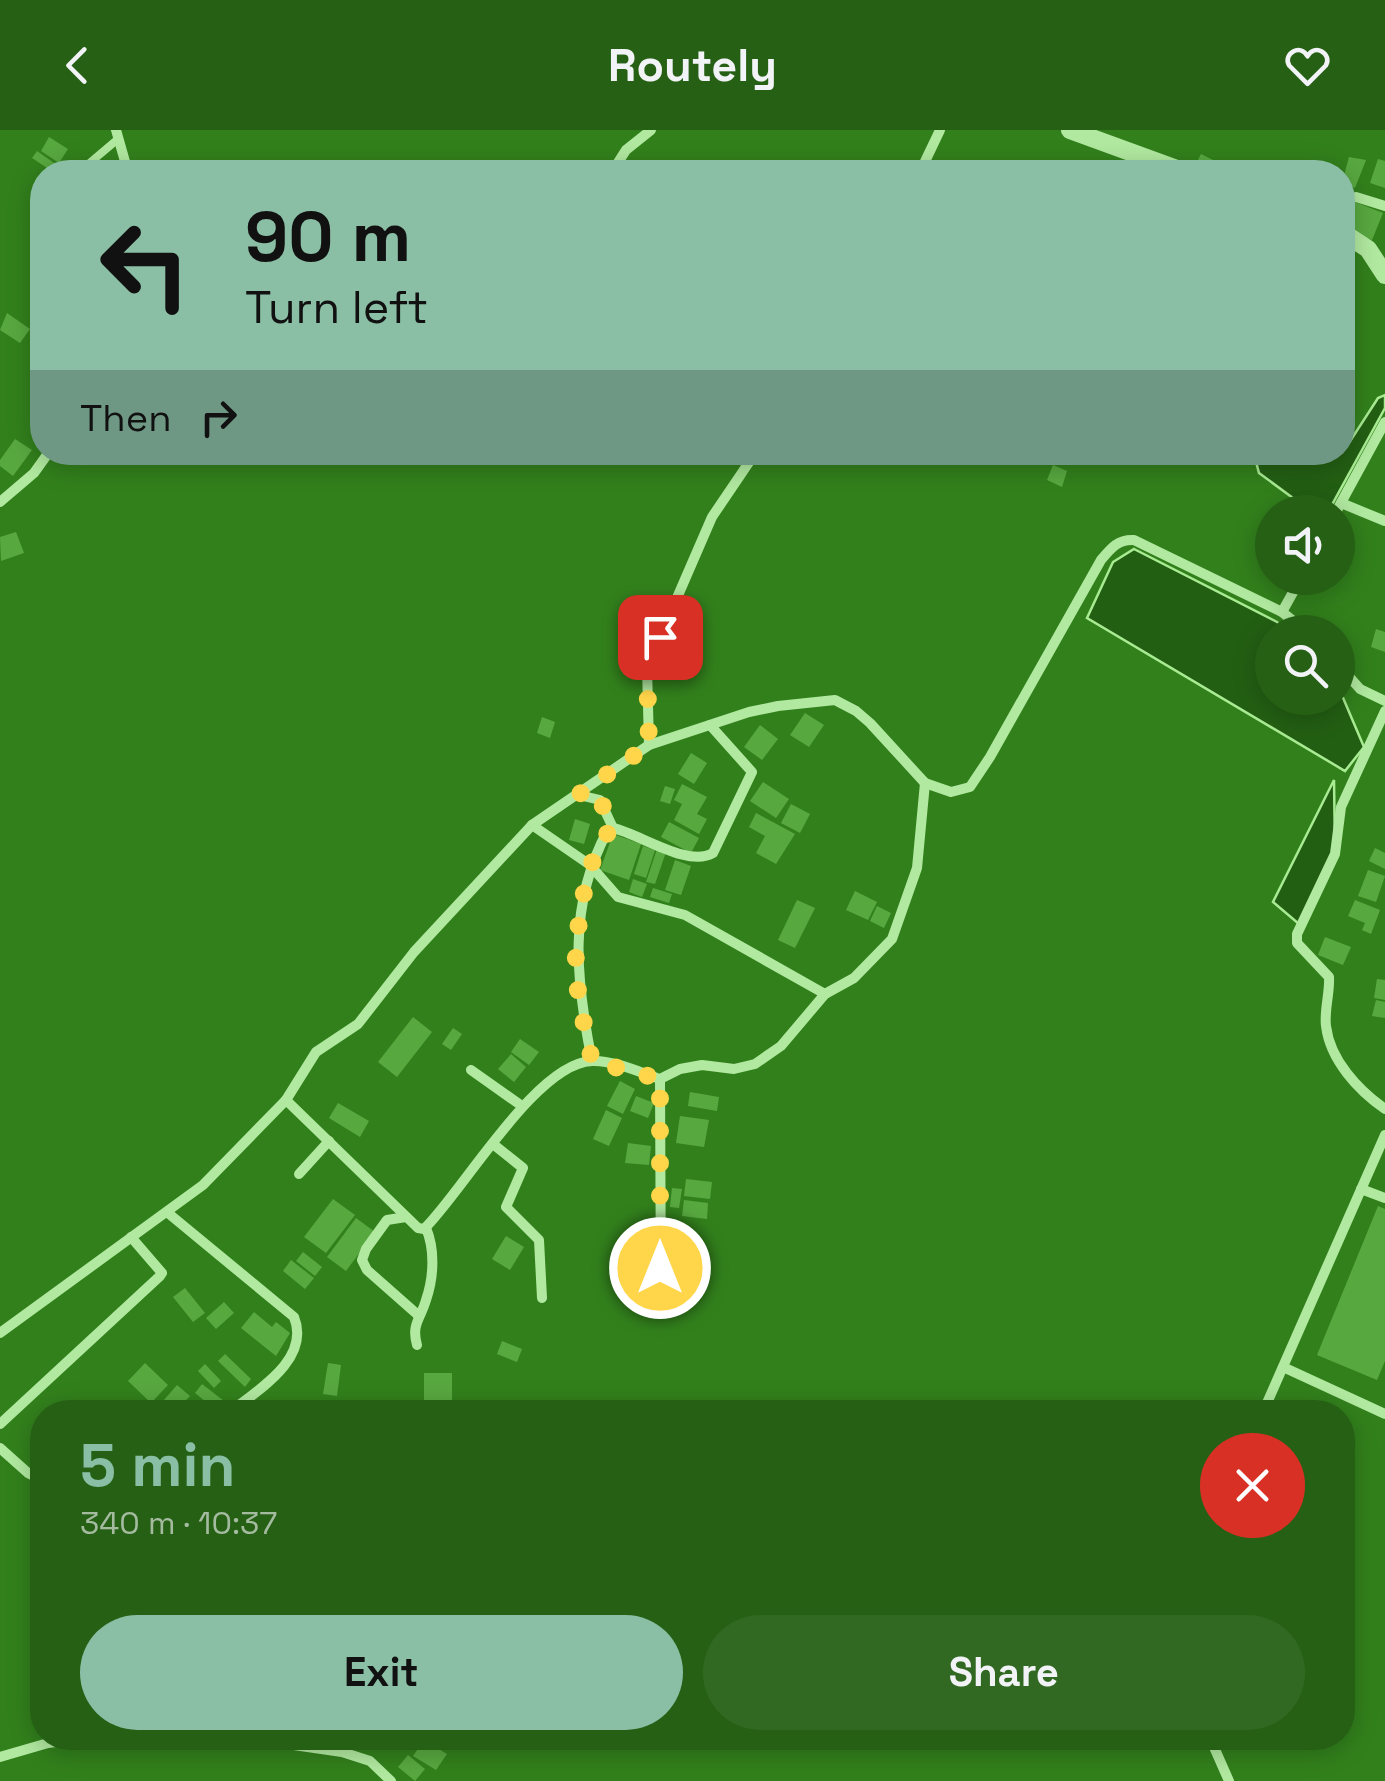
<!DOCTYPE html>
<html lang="en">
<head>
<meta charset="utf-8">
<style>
  body { margin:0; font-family:"Space Grotesk",sans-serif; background:#326922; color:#f1f3f6; height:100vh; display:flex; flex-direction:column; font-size:38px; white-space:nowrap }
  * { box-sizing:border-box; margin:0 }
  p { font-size:32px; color:#a4bba0 }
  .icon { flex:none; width:55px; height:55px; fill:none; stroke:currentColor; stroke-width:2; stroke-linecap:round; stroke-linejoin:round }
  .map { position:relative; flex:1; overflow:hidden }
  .details { position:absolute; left:30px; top:1270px; width:1325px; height:350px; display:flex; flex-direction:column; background:#266015; border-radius:40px; box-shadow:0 5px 25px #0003 }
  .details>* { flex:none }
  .hud { position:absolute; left:30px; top:30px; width:1325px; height:305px; border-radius:40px; box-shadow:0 5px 25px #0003; background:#8abfa5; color:#111; overflow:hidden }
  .tools { position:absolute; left:1255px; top:365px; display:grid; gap:20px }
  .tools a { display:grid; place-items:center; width:100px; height:100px; border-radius:50%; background:#266015; box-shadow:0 5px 25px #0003; font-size:50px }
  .pin { position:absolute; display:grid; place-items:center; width:85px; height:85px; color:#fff; margin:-42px; border-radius:20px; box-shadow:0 5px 15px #0006 }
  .me { position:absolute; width:110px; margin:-55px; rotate:0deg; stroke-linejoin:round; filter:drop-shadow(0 0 8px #0008) }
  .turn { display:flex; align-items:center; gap:35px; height:210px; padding:0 50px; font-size:45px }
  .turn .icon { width:130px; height:130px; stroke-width:2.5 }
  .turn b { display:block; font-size:70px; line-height:85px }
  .then { display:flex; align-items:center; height:95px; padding:0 50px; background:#0003; gap:20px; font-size:38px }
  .round { display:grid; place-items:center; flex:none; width:105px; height:105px; border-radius:52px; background:#326922 }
  .summary { display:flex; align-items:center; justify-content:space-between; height:170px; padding:0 50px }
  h1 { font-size:60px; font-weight:700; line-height:75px; color:#8abfa5 }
  .action { display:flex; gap:20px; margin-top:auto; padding:20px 50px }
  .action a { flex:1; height:115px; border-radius:60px; background:#8abfa5; color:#111; font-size:40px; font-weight:700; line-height:115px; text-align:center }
  .action a+a { background:#326922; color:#f1f3f6 }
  header { display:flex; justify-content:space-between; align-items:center; height:130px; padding:0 50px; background:#266015; font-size:45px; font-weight:700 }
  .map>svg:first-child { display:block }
</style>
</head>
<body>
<header><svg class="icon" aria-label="back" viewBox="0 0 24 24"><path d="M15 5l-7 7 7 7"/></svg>Routely<svg class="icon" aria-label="heart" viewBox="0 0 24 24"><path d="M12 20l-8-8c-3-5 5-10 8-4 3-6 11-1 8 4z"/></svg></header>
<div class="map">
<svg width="1385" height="1651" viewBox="0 0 1385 1651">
  <rect width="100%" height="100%" fill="#32801c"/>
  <g fill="#235f13" stroke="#a9eb93" stroke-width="2.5">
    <path d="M1385 265V278L1328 382H1312L1259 343 1255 328 1257 323 1342 322 1343 312 1349 313 1378 268Z"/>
    <path d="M1134 419 1277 492 1289 502H1272V568H1338V556L1364 617 1345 641 1087 488 1113 432Z"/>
    <path d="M1334 650 1335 720 1299 794 1273 772Z"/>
  </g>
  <g fill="#58a840">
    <path d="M49 7 68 19 59 33 41 21Z"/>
    <path d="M37 21 57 35 53 42 32 28Z"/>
    <path d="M1201 24 1219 33 1214 42 1194 38Z"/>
    <path d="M1349 27 1366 30 1355 58 1342 53Z"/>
    <path d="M1378 29 1385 31V58L1370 53Z"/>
    <path d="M1350 70 1383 83 1372 110 1342 99Z"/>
    <path d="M7 183 30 199 20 213 0 200Z"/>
    <path d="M15 309 32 320 13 346 0 336V330Z"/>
    <path d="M1053 335 1067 341 1062 357 1047 350Z"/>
    <path d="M16 402 24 423 1 431 0 407Z"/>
    <path d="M1376 499 1385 502V522L1371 517Z"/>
    <path d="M805 583 824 595 809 617 790 605Z"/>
    <path d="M542 587 555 592 550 608 537 603Z"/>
    <path d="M760 595 778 609 762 630 744 617Z"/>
    <path d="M691 623 707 633 694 654 678 644Z"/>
    <path d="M763 652 789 669 776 688 750 671Z"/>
    <path d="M682 654 707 667 697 684 707 689 699 704 674 690 682 674 674 670Z"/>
    <path d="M665 656 675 659 670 674 660 671Z"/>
    <path d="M791 674 810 684 800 703 781 693Z"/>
    <path d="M756 683 795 704 776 734 756 723 765 706 749 697Z"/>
    <path d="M575 689 590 694 584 714 569 710Z"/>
    <path d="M669 692 699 708 691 723 661 707Z"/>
    <path d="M613 704 641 714 629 750 600 740Z"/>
    <path d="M643 716 655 720 646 748 634 744Z"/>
    <path d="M1375 718 1385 723V739L1369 731Z"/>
    <path d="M657 719 666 722 655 754 646 752Z"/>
    <path d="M675 730 691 736 681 765 665 760Z"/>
    <path d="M1368 740 1385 746 1376 772 1358 766Z"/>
    <path d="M633 749 647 754 642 767 629 762Z"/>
    <path d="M653 758 672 764 669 773 650 767Z"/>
    <path d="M855 761 877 772 868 790 846 780Z"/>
    <path d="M797 770 815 778 795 818 778 810Z"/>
    <path d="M1355 770 1380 780 1371 804 1362 800 1365 793 1348 786Z"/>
    <path d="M877 776 891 783 884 798 870 791Z"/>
    <path d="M1325 807 1351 817 1343 835 1318 825Z"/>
    <path d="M1377 849 1385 850V870L1374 868Z"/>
    <path d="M1376 870 1385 872V888L1372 886Z"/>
    <path d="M413 887 432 902 397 947 378 932Z"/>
    <path d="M453 898 462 904 451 920 442 914Z"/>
    <path d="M520 909 539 922 529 935 511 922Z"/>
    <path d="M511 924 526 937 514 952 498 939Z"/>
    <path d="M620 951 635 959 623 984 607 976Z"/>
    <path d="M690 962 719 967 717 981 688 976Z"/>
    <path d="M636 966 654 973 648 988 630 981Z"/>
    <path d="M338 973 369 991 360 1007 329 988Z"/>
    <path d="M606 980 622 988 609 1016 593 1009Z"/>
    <path d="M680 986 709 990 704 1017 676 1013Z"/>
    <path d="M628 1013 651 1016 649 1035 625 1033Z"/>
    <path d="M686 1049 712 1052 710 1069 684 1066Z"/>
    <path d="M672 1058 682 1059 679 1078 670 1077Z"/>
    <path d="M333 1069 355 1085 326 1123 304 1107Z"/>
    <path d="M684 1070 708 1073 707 1089 682 1086Z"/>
    <path d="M1378 1076 1385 1079V1231L1377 1250 1317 1225Z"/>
    <path d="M356 1088 375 1102 346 1141 327 1127Z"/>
    <path d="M506 1106 524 1117 510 1140 492 1129Z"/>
    <path d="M303 1122 322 1137 315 1146 296 1131Z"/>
    <path d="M291 1130 314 1148 305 1159 283 1141Z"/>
    <path d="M185 1158 205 1183 193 1192 173 1167Z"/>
    <path d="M224 1172 234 1183 216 1199 206 1188Z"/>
    <path d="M254 1182 272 1197 276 1192 290 1203 276 1226 241 1198Z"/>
    <path d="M502 1211 522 1219 517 1232 497 1224Z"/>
    <path d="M225 1224 251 1249 245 1257 218 1231Z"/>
    <path d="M145 1233 168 1255 151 1273 128 1251Z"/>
    <path d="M328 1233 341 1235 337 1266 323 1264Z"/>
    <path d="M205 1234 221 1251 214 1258 198 1241Z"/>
    <rect x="424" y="1243" width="28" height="39"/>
    <path d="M202 1254 224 1271 216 1280 195 1263Z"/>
    <path d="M177 1255 190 1266 175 1282H160L156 1279Z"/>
    <path d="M272 1270 304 1282H268Z"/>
    <path d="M424 1610 447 1624 436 1640 413 1626Z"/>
    <path d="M408 1625 425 1639 415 1651 398 1637Z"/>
  </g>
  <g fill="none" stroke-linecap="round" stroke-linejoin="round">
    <path stroke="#b1e9a0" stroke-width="8" d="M79 42 118 9"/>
    <g stroke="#b1e9a0" stroke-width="10">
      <path d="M116 0 128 42"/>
      <path d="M612 42 626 20 651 0"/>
      <path d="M920 42 940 0"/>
      <path d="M1356 67 1385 76"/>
      <path d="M0 372 34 343 49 322"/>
      <path d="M1341 373 1385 391"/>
      <path d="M1336 382 1385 292"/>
      <path d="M1282 482 1301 448"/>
      <path d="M1338 534 1360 559 1385 571"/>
      <path d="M1385 581 1341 677 1335 724 1297 804V813L1329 847C1330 863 1324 880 1326 896 1330 930 1358 960 1385 979"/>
      <path d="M649 615 647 537 712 387 756 322"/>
      <path d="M579 665 600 670 613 698"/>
      <path d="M532 695 590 735 618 767 685 785 825 864"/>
      <path d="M592 931C576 851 567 775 608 700L613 698C640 704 688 738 713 723L752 642 710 595"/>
      <path d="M471 940 522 976"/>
      <path d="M660 949 661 1175"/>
      <path d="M286 970 418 1098 424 1099C463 1061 536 933 592 931 613 930 639 942 660 949L680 939 702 935 734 939 755 934 781 916 825 864 854 848 892 809 917 738 925 653"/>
      <path d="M493 1014 523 1038 506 1077 539 1110 542 1168"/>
      <path d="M299 1044 329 1011"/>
      <path d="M1361 1059 1385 1068"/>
      <path d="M168 1083 294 1187C311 1229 258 1260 230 1282"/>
      <path d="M406 1087 387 1090 366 1119 362 1130 367 1140 418 1185"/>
      <path d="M0 1203 203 1055 286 970 316 922 358 894 414 822 532 695 649 615 749 582 778 576 835 570 856 581 870 593 925 653 951 662 970 657 990 627 1101 430C1111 418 1118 409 1134 410L1282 482 1307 502"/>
      <path d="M417 1215C411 1194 421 1188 426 1170 434 1147 435 1119 426 1098"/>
      <path d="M1283 1237 1385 1284"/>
      <path d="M1263 1282 1385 1005"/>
      <path d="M0 1294 160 1146 162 1143 131 1107"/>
      <path d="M0 1318 28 1343 42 1350"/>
      <path d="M1210 1608 1229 1651"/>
      <path d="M0 1627 48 1613 81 1609 280 1613 342 1622 370 1631 391 1651"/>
    </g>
    <g stroke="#b1e9a0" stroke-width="18">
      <path d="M1070 0 1185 42"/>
      <path d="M1342 102 1368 119 1385 145"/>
    </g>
  </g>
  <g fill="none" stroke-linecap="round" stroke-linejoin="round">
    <path stroke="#ffd54a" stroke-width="18" stroke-dasharray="0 32.4" d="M660 507 647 536 649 615 578 665 600 670 613 698C587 719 578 790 576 823 574 858 585 896 592 931L660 949V1138"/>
  </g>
</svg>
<div class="tools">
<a><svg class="icon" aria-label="sound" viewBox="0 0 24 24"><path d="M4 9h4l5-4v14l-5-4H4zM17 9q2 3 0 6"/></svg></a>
<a><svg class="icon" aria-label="search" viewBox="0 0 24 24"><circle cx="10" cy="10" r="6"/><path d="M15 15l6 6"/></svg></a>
</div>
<div class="pin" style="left:660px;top:507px;background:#d93025"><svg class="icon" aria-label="arrive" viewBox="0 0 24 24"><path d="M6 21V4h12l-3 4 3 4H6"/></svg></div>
<svg class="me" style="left:660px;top:1138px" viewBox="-20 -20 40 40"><circle r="17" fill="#ffd54a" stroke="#fff" stroke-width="3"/><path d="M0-11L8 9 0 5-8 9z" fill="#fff"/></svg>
<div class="hud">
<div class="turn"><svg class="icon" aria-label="left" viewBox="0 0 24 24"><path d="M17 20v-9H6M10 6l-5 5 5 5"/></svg><div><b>90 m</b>Turn left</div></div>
<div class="then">Then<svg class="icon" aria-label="right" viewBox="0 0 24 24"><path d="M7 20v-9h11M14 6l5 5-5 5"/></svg></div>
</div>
<section class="details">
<div class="summary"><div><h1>5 min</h1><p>340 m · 10:37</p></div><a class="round" style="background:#d93025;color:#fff"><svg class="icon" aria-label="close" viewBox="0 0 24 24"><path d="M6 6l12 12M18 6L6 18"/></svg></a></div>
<div class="action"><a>Exit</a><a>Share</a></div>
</section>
</div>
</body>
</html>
